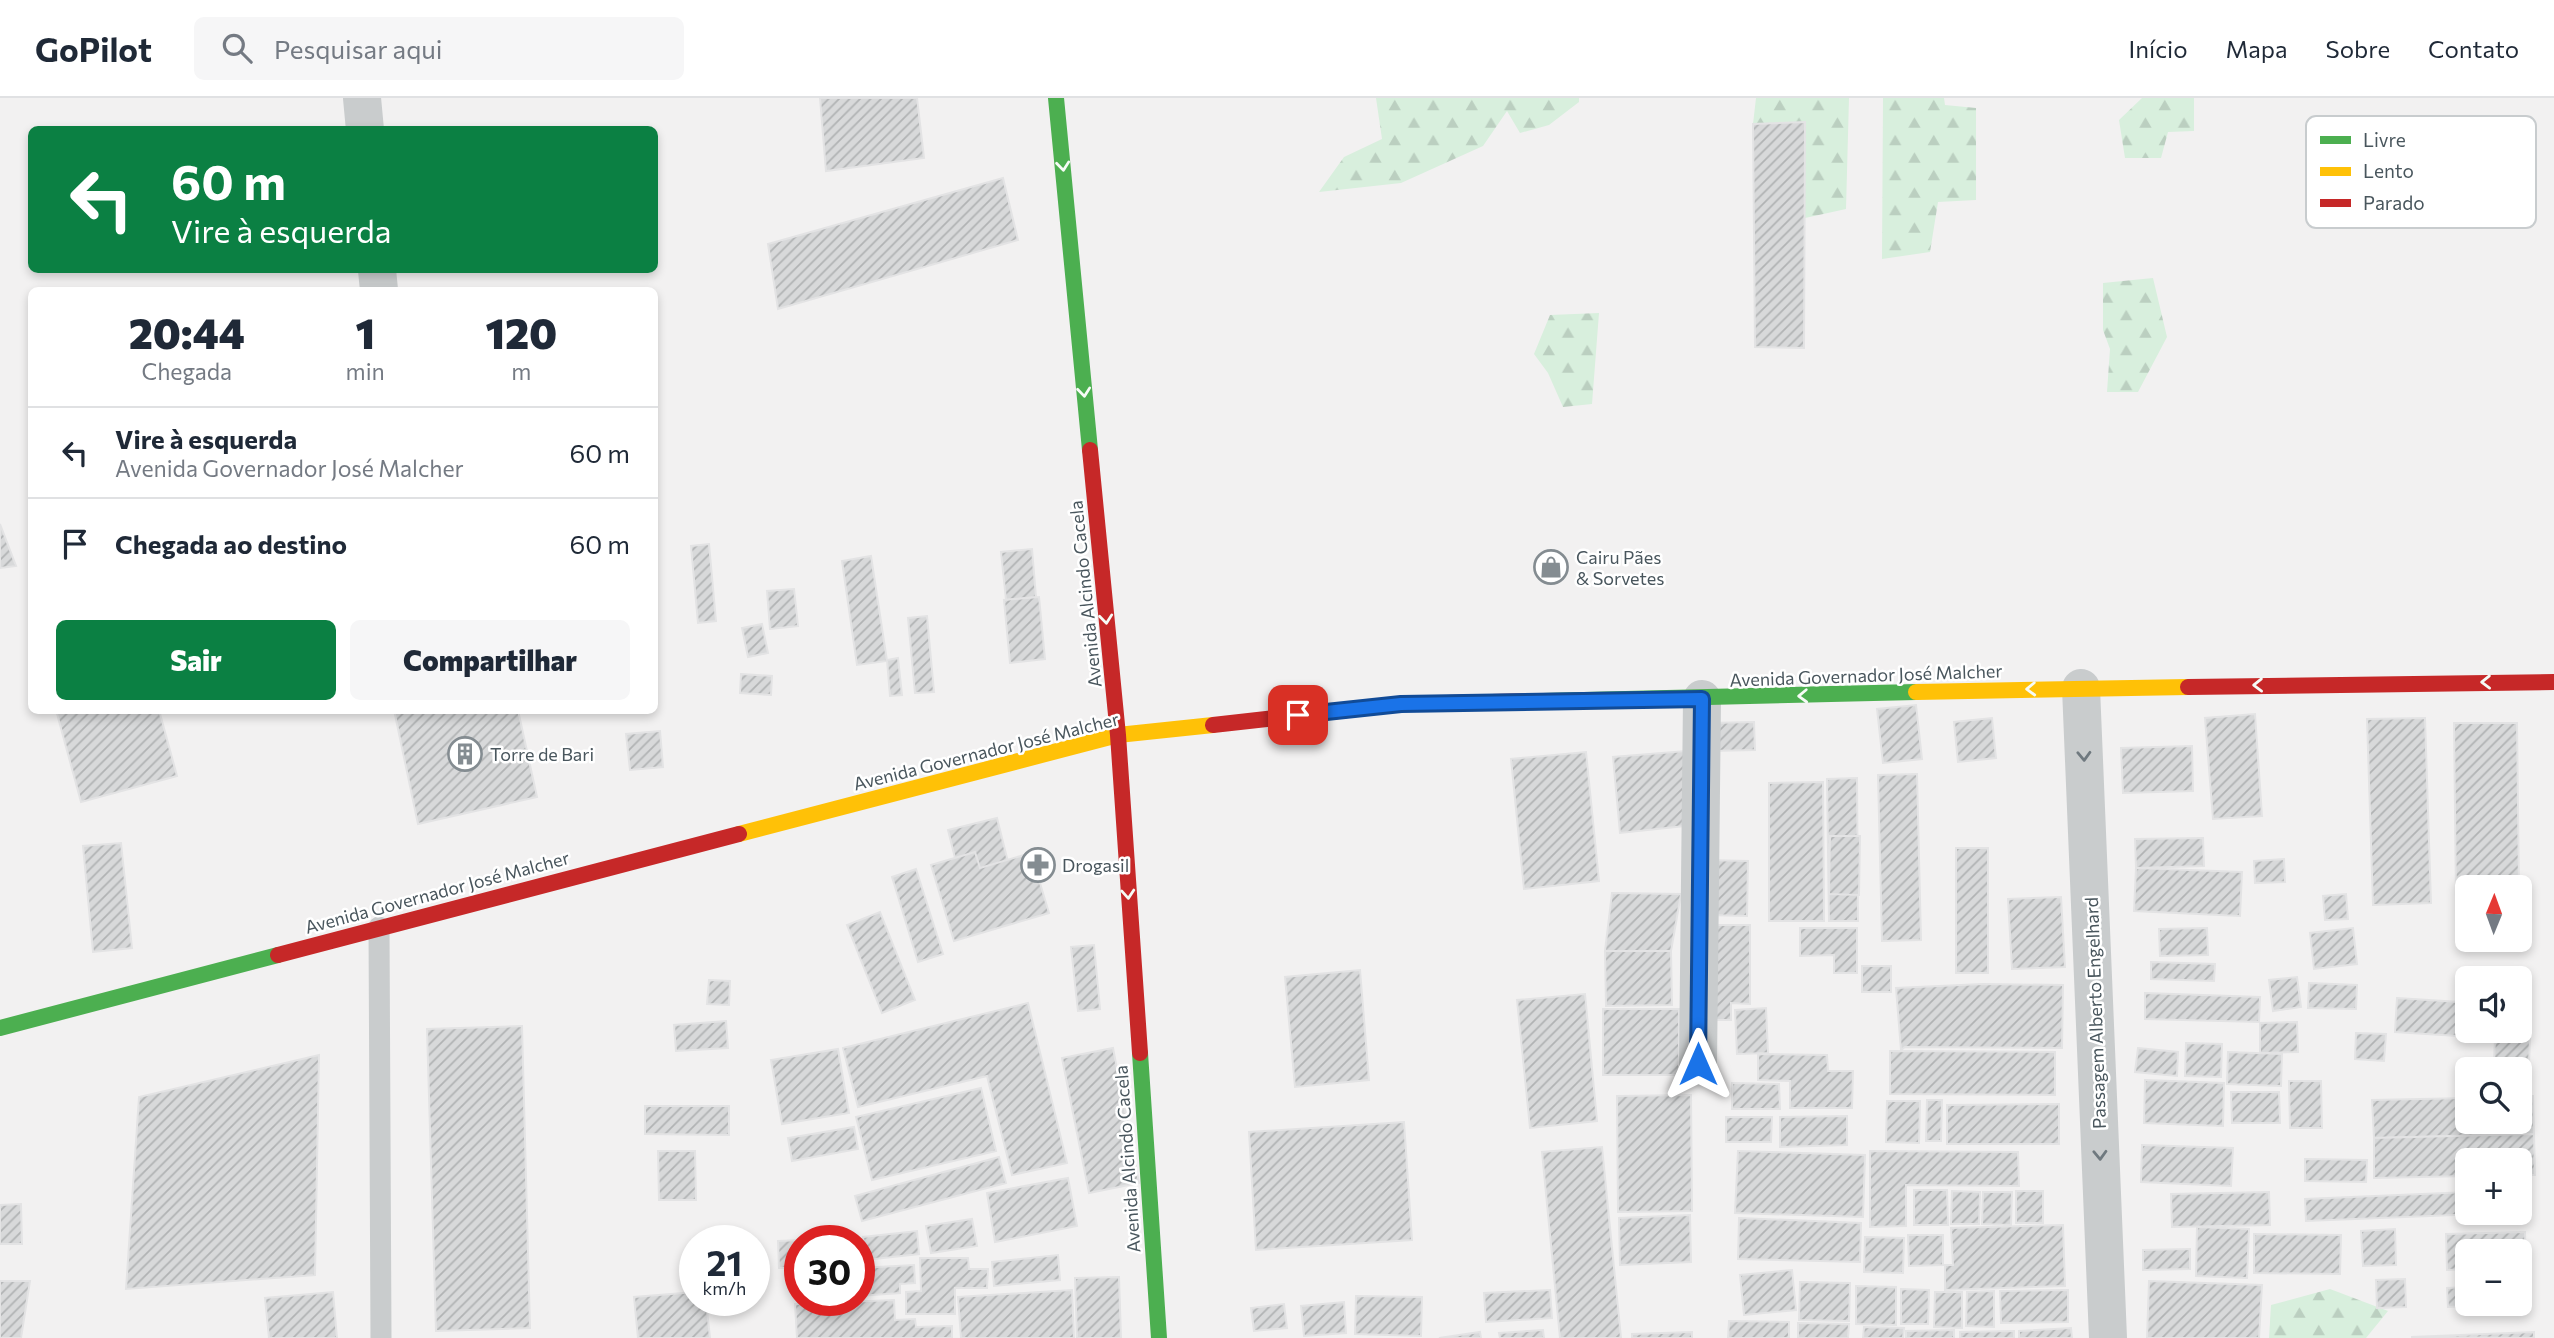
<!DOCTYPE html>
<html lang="pt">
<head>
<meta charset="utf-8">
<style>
  body { margin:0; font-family:Commissioner,sans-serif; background:#f6f6f7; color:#1f2937; height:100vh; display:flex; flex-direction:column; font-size:26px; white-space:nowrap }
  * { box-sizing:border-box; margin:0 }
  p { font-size:23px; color:#747a83 }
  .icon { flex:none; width:38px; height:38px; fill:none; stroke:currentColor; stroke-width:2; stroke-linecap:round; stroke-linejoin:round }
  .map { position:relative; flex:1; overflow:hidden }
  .details { position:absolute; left:28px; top:189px; width:630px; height:427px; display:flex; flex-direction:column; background:#fff; border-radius:10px; box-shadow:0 4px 10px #0003 }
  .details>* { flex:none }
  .banner { position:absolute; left:28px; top:28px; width:630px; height:147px; border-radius:10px; box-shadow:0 4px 10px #0003; background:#0b8043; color:#fff; overflow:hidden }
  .needle { width:46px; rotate:1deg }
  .controls { position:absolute; left:2455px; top:777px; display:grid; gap:14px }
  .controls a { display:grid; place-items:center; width:77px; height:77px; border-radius:10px; background:#fff; box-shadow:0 4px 10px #0003; font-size:35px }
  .speed { position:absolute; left:679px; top:1127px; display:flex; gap:14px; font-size:35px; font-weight:700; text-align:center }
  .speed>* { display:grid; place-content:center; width:91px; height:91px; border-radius:50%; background:#fff; box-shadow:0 4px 10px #0003; line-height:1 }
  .speed small { font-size:18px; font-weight:400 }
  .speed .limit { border:10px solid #d22; background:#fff; color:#111 }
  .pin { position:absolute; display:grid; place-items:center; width:60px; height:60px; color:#fff; margin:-30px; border-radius:14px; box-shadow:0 4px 10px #0006 }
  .me { position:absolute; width:77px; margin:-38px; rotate:0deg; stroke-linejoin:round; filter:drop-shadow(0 0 5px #0008) }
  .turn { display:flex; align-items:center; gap:24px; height:147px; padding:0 28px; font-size:32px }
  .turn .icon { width:91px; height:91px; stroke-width:2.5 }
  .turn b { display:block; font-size:49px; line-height:60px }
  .eta { display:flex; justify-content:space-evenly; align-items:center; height:119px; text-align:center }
  .eta b { font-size:42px; font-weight:800; line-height:49px }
  .primary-button { display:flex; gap:14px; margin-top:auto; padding:14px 28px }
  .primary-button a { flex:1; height:80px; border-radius:10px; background:#0b8043; color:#fff; font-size:28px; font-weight:800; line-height:80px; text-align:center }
  .primary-button a+a { background:#f6f6f7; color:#1f2937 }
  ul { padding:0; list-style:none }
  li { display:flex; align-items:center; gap:21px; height:91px; padding:0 28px; border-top:2px solid #e0e1e3 }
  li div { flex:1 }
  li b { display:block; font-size:26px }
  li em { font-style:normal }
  header { display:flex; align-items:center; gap:42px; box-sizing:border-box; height:98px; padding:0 35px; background:#fff; border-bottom:2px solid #e0e1e3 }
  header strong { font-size:33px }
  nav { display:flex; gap:38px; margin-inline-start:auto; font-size:24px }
  .search { width:490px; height:63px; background:#f6f6f7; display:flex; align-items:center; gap:18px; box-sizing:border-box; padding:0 24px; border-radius:10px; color:#747a83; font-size:26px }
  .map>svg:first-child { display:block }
</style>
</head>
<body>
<header>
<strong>GoPilot</strong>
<div class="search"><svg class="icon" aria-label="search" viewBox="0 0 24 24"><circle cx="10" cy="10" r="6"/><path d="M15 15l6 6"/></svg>Pesquisar aqui</div>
<nav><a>Início</a><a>Mapa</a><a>Sobre</a><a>Contato</a></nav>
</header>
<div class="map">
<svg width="2554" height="1240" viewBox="0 0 2554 1240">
  <defs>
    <pattern id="forest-firs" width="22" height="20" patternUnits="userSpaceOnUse" patternTransform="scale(1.75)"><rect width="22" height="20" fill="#d8efdd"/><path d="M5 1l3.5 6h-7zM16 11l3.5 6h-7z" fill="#bbcfc0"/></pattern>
    <pattern id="building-hatch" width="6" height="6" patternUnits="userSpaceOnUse" patternTransform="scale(1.75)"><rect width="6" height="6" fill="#d8d9da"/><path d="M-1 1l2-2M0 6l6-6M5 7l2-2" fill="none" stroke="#b1b3b4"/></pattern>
  </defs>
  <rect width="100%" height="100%" fill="#f2f1f1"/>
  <g fill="url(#forest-firs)">
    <path d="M1376 0H1579V4L1549 27 1520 35 1507 13 1483 48 1401 85 1319 94 1344 59 1382 41Z"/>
    <path d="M1756 0H1849L1846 111 1805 120V24L1753 26Z"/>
    <path d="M1883 0H1944L1945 7 1976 10V102L1938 104 1930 154 1882 161Z"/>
    <path d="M2142 0H2194V33L2168 34 2161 60H2125L2119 22Z"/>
    <path d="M2153 180 2167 239 2138 294H2107L2110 251 2103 232V185Z"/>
    <path d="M1599 215 1592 306 1563 309 1548 275 1534 256 1550 217Z"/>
    <path d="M2330 1191 2388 1213 2366 1240H2269L2271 1207Z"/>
  </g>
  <g fill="url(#building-hatch)" stroke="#e3e3e4" stroke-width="2">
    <path d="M820 0H917L924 60 826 73Z"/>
    <path d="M1805 24 1804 250 1755 249 1753 26Z"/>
    <path d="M1003 80 1018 142 778 211 768 146Z"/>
    <path d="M0 426 16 468 0 470Z"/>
    <path d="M709 446 716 523 698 525 691 448Z"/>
    <path d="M1032 451 1036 499 1006 502 1001 454Z"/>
    <path d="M871 458 887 563 857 567 842 463Z"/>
    <path d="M794 491 798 528 770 531 767 493Z"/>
    <path d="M1039 499 1045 561 1010 565 1004 502Z"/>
    <path d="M927 518 934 594 915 595 908 520Z"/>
    <path d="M762 526 768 555 748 559 742 530Z"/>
    <path d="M898 560 902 597 890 598 887 562Z"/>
    <path d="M741 576 772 578 771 597 740 595Z"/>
    <path d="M1916 607 1922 661 1883 665 1877 611Z"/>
    <path d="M56 612H159L177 678 81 704Z"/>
    <path d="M394 612H518L537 699 418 726Z"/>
    <path d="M620 612H646V613L620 615Z"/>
    <path d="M2255 616 2262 718 2213 721 2205 620Z"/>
    <path d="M1992 620 1996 660 1958 664 1954 624Z"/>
    <path d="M2425 620 2431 805 2373 807 2367 621Z"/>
    <path d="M1754 624 1755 652 1709 653V625Z"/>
    <path d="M2454 625H2517L2519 789H2468V800H2456Z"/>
    <path d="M660 633 663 669 630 672 626 636Z"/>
    <path d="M2192 648 2193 693 2123 695 2121 650Z"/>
    <path d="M1686 653 1694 727 1620 735 1613 659Z"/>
    <path d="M1586 654 1599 783 1524 791 1511 661Z"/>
    <path d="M1917 676 1921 842 1882 843 1878 677Z"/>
    <path d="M1857 680 1858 823H1829L1827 681Z"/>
    <path d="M1823 684 1824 823H1769V685Z"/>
    <path d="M997 720 1009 768 960 780 948 732Z"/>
    <path d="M1830 738H1860L1859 797 1829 796Z"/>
    <path d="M2203 740 2204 768 2136 770 2135 741Z"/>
    <path d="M121 745 132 850 93 854 83 748Z"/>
    <rect x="1956" y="750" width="32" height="125"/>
    <path d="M975 754 980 770 1031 755 1049 815 954 843 931 767Z"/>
    <path d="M2284 761 2285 784 2255 785 2254 763Z"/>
    <path d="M1706 762 1748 763 1747 818 1706 817Z"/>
    <path d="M2136 770 2242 774 2240 818 2134 813Z"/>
    <path d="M916 771 943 856 918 864 892 779Z"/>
    <path d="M1612 795 1681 796 1671 853H1605Z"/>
    <path d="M2346 796 2348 821 2325 822 2323 798Z"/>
    <path d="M2061 799 2065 869 2012 871 2008 801Z"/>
    <path d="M880 814 915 902 882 915 847 827Z"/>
    <path d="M1705 827H1750V906L1731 905V922H1705Z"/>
    <path d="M1800 830H1857V875H1834V857L1800 858Z"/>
    <path d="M2207 830 2208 857 2160 858 2159 831Z"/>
    <path d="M2353 830 2357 866 2314 871 2310 835Z"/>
    <path d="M1094 847 1100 911 1078 913 1071 849Z"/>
    <path d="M1605 853H1671L1672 907 1606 908Z"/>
    <path d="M2151 864 2215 866 2214 883 2151 881Z"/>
    <rect x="1862" y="868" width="29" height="26"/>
    <path d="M1360 872 1369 982 1295 989 1285 879Z"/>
    <path d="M2297 879 2301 909 2273 913 2269 882Z"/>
    <path d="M709 882 730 883 729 907 707 906Z"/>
    <path d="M2309 885 2357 887 2356 911 2308 910Z"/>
    <path d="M1983 886 2063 887 2062 950 1905 949 1901 952 1896 890Z"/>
    <path d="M2145 895 2260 899 2259 924 2145 921Z"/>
    <path d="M1585 896 1597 1023 1530 1030 1517 902Z"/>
    <path d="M2397 900 2459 904 2457 938 2395 934Z"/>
    <path d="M1028 905 1067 1065 1012 1077 987 978 858 1009 843 950Z"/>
    <path d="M1766 910 1768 955 1737 956 1735 912Z"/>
    <rect x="1603" y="911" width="76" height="66"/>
    <path d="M726 923 728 950 676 953 674 927Z"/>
    <path d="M2297 924 2298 954 2260 955V925Z"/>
    <path d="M522 928 530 1230 436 1233 427 931Z"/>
    <path d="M2356 935 2386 936 2384 963 2355 961Z"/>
    <path d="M2495 938 2530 940 2529 967 2494 966Z"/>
    <path d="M2186 945 2222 946 2221 979 2185 978Z"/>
    <path d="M1113 950 1139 1085 1089 1095 1062 960Z"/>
    <path d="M2138 950 2178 954 2177 978 2135 974Z"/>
    <path d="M838 951 849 1015 782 1026 771 962Z"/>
    <path d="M1890 953 2055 954V997L1890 996Z"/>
    <path d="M2228 954 2282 956 2281 988 2227 986Z"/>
    <path d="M1758 956 1827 957 1828 973H1853L1852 1010H1790V983L1758 982Z"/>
    <path d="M319 957 315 1177 126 1191 139 999Z"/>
    <path d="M2145 982 2224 985 2223 1028 2144 1025Z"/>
    <path d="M2289 983H2321L2322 1030H2290Z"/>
    <path d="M1732 985 1779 986 1780 1011H1732Z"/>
    <path d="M981 990 996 1053 872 1082 856 1019Z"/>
    <path d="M2231 994H2279L2280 1025H2232Z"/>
    <path d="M1691 997 1692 1113 1618 1114 1617 998Z"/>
    <path d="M2520 998H2533L2534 1036 2374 1040 2372 1002 2468 1000V1024H2520Z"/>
    <path d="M1927 1002H1942L1941 1043H1926Z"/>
    <path d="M1887 1003H1920L1919 1045 1886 1044Z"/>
    <path d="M2059 1006V1046H1947V1007Z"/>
    <path d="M645 1008H729V1037L645 1036Z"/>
    <path d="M1847 1018V1047L1780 1049V1019Z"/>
    <path d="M1726 1019H1772L1771 1044H1726Z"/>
    <path d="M1404 1024 1412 1142 1256 1152 1249 1034Z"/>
    <path d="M854 1029 858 1051 792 1063 788 1040Z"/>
    <path d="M2534 1036 2535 1077H2520V1062H2468V1078L2374 1080V1040Z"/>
    <path d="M2142 1047 2233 1050 2231 1088 2141 1084Z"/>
    <path d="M1602 1049 1621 1240H1560L1542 1054Z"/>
    <path d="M658 1053H695L696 1102H659Z"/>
    <path d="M1738 1053 1865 1057 1863 1119 1735 1115Z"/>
    <path d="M1870 1053 2018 1054 2019 1088 1906 1087V1128L1870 1129Z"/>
    <path d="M999 1059 1006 1085 862 1123 855 1098Z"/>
    <path d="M2305 1061 2367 1062 2366 1084 2305 1083Z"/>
    <path d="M1068 1080 1077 1128 995 1144 987 1095Z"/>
    <path d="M1914 1092H1947L1948 1127H1914Z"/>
    <path d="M2520 1092H2522L2523 1114H2520Z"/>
    <path d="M1952 1093 1980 1094 1979 1126H1951Z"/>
    <rect x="2016" y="1093" width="27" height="32"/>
    <path d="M1983 1094H2012L2011 1127 1982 1126Z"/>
    <path d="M2269 1094 2270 1127 2172 1129 2171 1096Z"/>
    <path d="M2468 1094V1115H2505L2306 1123 2305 1101Z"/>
    <path d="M21 1106 22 1146H0V1107Z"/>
    <path d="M1690 1117 1691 1164 1620 1167 1619 1120Z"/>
    <path d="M1739 1120 1861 1125 1860 1164 1738 1161Z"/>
    <path d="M972 1121 977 1148 931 1155 926 1128Z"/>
    <path d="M2063 1127 2065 1188 1945 1192V1167H1953L1951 1130Z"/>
    <path d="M2197 1129 2249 1131 2247 1180 2196 1178Z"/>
    <path d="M2395 1131 2396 1167 2363 1168 2361 1133Z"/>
    <path d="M917 1133 919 1156 866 1162 863 1139Z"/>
    <path d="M2525 1134 2526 1170H2520V1153H2468V1171L2447 1172 2446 1136Z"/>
    <path d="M2254 1136 2341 1137 2340 1176 2254 1175Z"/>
    <path d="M1908 1137H1943V1167L1909 1168Z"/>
    <path d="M1865 1139 1904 1140 1903 1175 1864 1174Z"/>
    <path d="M853 1140 800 1143V1170H779L778 1143Z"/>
    <path d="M2190 1151V1171L2143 1172V1152Z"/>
    <path d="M1058 1157 1060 1182 994 1188 992 1164Z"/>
    <path d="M920 1160H968L969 1171H988L987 1190H955V1216H906V1194L921 1193Z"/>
    <path d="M914 1167 915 1185 900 1186V1195L859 1198V1170Z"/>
    <path d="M1792 1172 1796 1212 1744 1217 1740 1177Z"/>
    <path d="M1119 1179 1121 1240H1077L1075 1180Z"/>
    <path d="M2405 1181 2406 1209 2377 1210 2376 1182Z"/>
    <path d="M0 1183H30L21 1240H0Z"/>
    <path d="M2149 1183 2262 1187 2259 1240H2147Z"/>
    <path d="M1800 1184 1850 1185 1849 1223 1799 1222Z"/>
    <rect x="2520" y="1187" width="8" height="18"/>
    <path d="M1856 1188 1896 1189V1227L1856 1226Z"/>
    <path d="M2468 1189V1206H2510L2448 1209 2447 1190Z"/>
    <path d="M1901 1191 1929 1192 1928 1226H1901Z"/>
    <path d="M1072 1192 1074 1240H961L958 1199Z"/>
    <path d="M1550 1192 1552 1220 1486 1224 1484 1195Z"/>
    <path d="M2068 1192V1224L2001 1225 2000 1193Z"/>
    <path d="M1994 1193V1229L1966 1228 1967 1194Z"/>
    <path d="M333 1194 337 1240H269L265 1200Z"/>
    <path d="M695 1194V1202H706L710 1240H638L634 1199Z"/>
    <path d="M1935 1194H1962V1230L1934 1229Z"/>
    <path d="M1356 1198 1422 1199 1421 1238 1355 1236Z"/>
    <path d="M894 1202 895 1222 915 1221 916 1229 952 1228V1240H797L795 1206Z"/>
    <path d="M1344 1204 1346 1235 1304 1238 1301 1208Z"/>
    <path d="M1284 1206 1287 1230 1254 1233 1251 1210Z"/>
    <path d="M1729 1223 1789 1224V1240H1728Z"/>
    <path d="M1798 1225 1849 1226 1848 1240H1798Z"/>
    <path d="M1864 1229 1904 1230 1903 1240H1863Z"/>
    <path d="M2071 1230 2072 1240H2019V1233Z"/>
    <path d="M1543 1232 1544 1240H1500L1499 1235Z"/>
    <path d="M1954 1232V1240H1906V1233Z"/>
    <path d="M2014 1233V1240H1960V1234Z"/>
    <path d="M1480 1234 1481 1240H1439Z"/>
    <path d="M1692 1234V1240H1632V1236Z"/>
    <path d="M2534 1234V1240L2411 1239Z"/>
  </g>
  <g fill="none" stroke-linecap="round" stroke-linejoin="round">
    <path stroke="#c9cccd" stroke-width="21" d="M379 829 381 1240"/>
    <g stroke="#c9cccd" stroke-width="38">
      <path d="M362 0 365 32"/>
      <path d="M377 172 379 192"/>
      <path d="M2081 590 2108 1240"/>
      <path d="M1698 966 1702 601"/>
    </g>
    <g stroke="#4caf50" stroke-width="16">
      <path d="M1056 0 1090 352"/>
      <path d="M1543 603 1916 594"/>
      <path d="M0 930 278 857"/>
      <path d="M1140 955 1159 1240"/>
    </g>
    <g stroke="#ffc107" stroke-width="16">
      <path d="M1916 594 2188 589"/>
      <path d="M739 736 1118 637 1213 627"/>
    </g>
    <g stroke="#c62828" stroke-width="16">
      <path d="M1090 352 1118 637 1140 955"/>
      <path d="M2188 589 2554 584"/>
      <path d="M1213 627 1401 606 1543 603"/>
      <path d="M278 857 739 736"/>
    </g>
  </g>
  <defs><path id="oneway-chevron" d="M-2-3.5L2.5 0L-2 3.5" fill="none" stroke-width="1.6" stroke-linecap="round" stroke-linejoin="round" transform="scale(1.75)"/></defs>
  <g stroke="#f6fbf6">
    <use href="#oneway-chevron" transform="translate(1063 68) rotate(84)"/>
    <use href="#oneway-chevron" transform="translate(1084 294) rotate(84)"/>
    <use href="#oneway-chevron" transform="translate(1106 521) rotate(84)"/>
    <use href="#oneway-chevron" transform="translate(2486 584) rotate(179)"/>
    <use href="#oneway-chevron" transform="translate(2258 587) rotate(179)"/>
    <use href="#oneway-chevron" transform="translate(2031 591) rotate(178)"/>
    <use href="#oneway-chevron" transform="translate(1803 598) rotate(178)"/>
    <use href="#oneway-chevron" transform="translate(1128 796) rotate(86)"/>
  </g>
  <g stroke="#6f797f">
    <use href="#oneway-chevron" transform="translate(2084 658) rotate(88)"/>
    <use href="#oneway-chevron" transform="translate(2100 1057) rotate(88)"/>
  </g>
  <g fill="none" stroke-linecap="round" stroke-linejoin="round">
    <g stroke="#114b97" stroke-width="18">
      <path id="route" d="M1298 617 1401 606 1702 601 1698 966"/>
    </g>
    <use href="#route" stroke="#1a73e8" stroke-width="12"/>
  </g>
  <defs>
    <g id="shop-ring" transform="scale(1.75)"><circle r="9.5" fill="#fff" stroke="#848c91" stroke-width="1.5"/><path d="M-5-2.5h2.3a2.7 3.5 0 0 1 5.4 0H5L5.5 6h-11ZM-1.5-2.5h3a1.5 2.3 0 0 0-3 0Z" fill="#848c91"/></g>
    <g id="building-ring" transform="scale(1.75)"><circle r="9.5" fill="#fff" stroke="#848c91" stroke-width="1.5"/><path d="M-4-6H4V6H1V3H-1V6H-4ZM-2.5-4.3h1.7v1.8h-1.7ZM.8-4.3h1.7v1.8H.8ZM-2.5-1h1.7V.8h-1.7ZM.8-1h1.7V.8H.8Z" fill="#848c91"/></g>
    <g id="pharmacy-ring" transform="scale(1.75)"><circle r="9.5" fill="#fff" stroke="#848c91" stroke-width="1.5"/><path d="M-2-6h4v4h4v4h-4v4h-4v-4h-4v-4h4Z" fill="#848c91"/></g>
  </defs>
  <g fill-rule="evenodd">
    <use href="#shop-ring" x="1551" y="469"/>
    <use href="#building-ring" x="465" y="656"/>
    <use href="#pharmacy-ring" x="1038" y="767"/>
  </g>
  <g text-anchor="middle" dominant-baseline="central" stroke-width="5" stroke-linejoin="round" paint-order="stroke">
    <g font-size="18" fill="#49565d" stroke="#fff" text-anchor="start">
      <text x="1576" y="459">Cairu Pães<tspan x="1576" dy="21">&amp; Sorvetes</tspan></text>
      <text x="490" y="656">Torre de Bari</text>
      <text x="1062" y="767">Drogasil</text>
    </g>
    <g font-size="18" fill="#49565d" stroke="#fff">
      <text transform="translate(1085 496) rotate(-96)">Avenida Alcindo Cacela</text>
      <text transform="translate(1866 577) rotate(-2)">Avenida Governador José Malcher</text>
      <text transform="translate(986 653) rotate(-14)">Avenida Governador José Malcher</text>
      <text transform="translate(437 794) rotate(-15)">Avenida Governador José Malcher</text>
      <text transform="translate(2095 915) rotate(-92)">Passagem Alberto Engelhard</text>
      <text transform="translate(1127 1061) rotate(-94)">Avenida Alcindo Cacela</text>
    </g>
  </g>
  <rect x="2306" y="18" width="230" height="112" rx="10" fill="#fff" stroke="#c8ccce" stroke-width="2"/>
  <rect x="2320" y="38" width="31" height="8" fill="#4caf50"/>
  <rect x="2320" y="69" width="31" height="9" fill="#ffc107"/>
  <rect x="2320" y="101" width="31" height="8" fill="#c62828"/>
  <g font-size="19" fill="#49565d">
    <text x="2363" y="49">Livre</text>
    <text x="2363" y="80">Lento</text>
    <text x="2363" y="112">Parado</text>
  </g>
</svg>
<div class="controls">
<a><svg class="needle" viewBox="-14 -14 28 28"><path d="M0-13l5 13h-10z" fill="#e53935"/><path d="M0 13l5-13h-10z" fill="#747a83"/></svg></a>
<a><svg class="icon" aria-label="sound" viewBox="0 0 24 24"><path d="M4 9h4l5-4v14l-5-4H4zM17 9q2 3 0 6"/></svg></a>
<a><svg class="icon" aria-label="search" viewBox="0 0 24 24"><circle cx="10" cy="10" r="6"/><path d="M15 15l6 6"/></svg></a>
<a>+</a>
<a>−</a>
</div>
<div class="speed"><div>21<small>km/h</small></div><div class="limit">30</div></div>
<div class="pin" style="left:1298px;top:617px;background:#d93025"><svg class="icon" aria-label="arrive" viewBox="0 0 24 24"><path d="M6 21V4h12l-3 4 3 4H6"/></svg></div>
<svg class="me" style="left:1698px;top:966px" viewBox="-20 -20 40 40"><path d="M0-17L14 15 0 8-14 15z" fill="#1a73e8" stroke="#fff" stroke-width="4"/></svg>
<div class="banner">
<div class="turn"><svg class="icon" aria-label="left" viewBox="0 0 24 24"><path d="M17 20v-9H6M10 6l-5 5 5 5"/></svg><div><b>60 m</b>Vire à esquerda</div></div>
</div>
<section class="details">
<div class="eta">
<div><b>20:44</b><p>Chegada</p></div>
<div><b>1</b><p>min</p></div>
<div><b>120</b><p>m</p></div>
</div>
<ul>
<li><svg class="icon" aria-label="left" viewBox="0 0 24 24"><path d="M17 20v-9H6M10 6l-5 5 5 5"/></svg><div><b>Vire à esquerda</b><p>Avenida Governador José Malcher</p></div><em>60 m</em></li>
<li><svg class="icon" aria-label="arrive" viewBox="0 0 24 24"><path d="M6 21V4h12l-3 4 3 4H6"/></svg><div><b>Chegada ao destino</b></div><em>60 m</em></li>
</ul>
<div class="primary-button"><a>Sair</a><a>Compartilhar</a></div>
</section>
</div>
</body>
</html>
